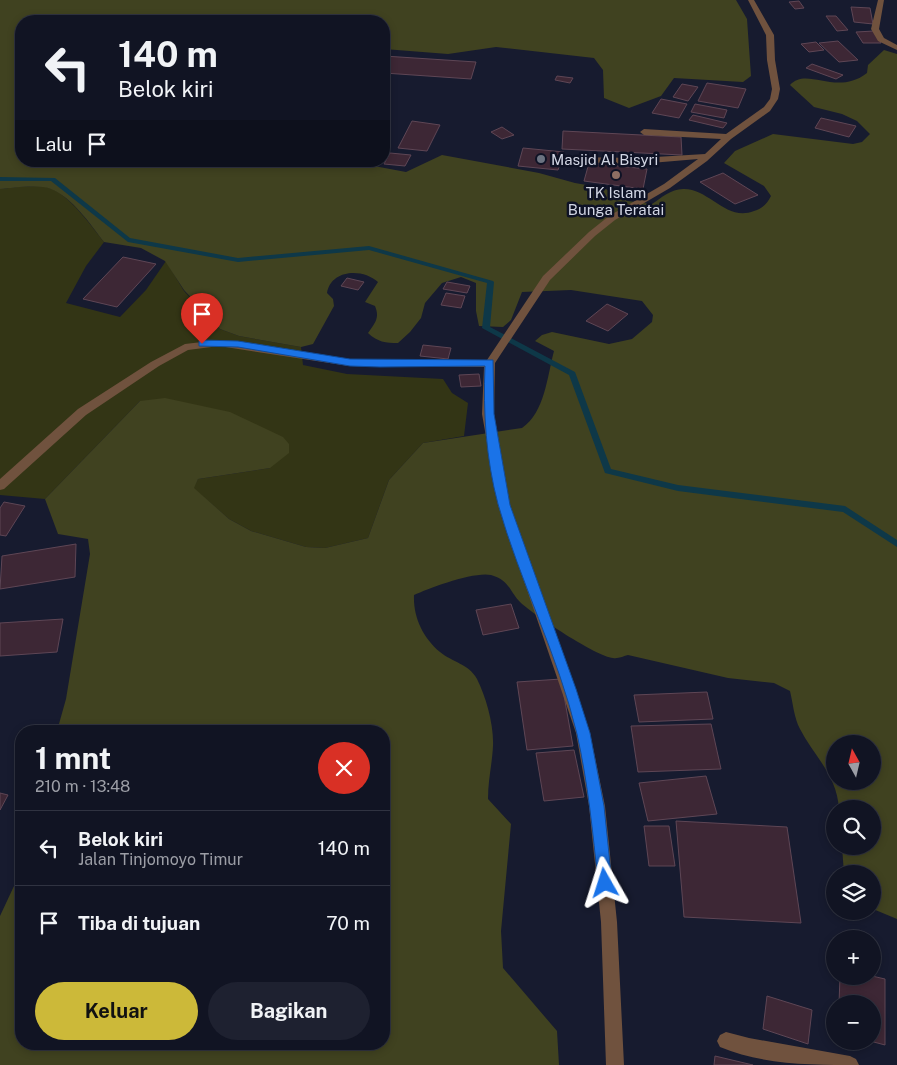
<!DOCTYPE html>
<html lang="id">
<head>
<meta charset="utf-8">
<style>
  body { margin:0; font-family:"Public Sans",sans-serif; background:#1e2130; color:#f1f3f6; height:100vh; display:flex; flex-direction:column; font-size:19px; white-space:nowrap }
  * { box-sizing:border-box; margin:0 }
  p { font-size:16px; color:#9c9ea6 }
  .icon { flex:none; width:28px; height:28px; fill:none; stroke:currentColor; stroke-width:2; stroke-linecap:round; stroke-linejoin:round }
  .map { position:relative; flex:1; overflow:hidden }
  .sheet { position:absolute; left:15px; top:725px; width:375px; height:325px; display:flex; flex-direction:column; background:#111423; border-radius:20px; box-shadow:0 2px 8px #0003,0 0 0 1px #303341 }
  .sheet>* { flex:none }
  .banner { position:absolute; left:15px; top:15px; width:375px; height:152px; border-radius:20px; box-shadow:0 2px 8px #0003,0 0 0 1px #303341; background:#111423; color:#f1f3f6; overflow:hidden }
  .needle { width:32px; rotate:352deg }
  .fabs { position:absolute; left:826px; top:735px; display:grid; gap:10px }
  .fabs a { display:grid; place-items:center; width:55px; height:55px; border-radius:50%; background:#111423; box-shadow:0 2px 8px #0003,0 0 0 1px #303341; font-size:25px }
  .pin { position:absolute; display:grid; place-items:center; width:42px; height:42px; color:#fff; margin:-51px -21px; border-radius:50% 50% 50% 0; rotate:-45deg; box-shadow:0 0 5px #0007 }
  .pin .icon { rotate:45deg }
  .me { position:absolute; width:55px; margin:-28px; rotate:354deg; stroke-linejoin:round; filter:drop-shadow(0 0 4px #0008) }
  .turn { display:flex; align-items:center; gap:18px; height:105px; padding:0 20px; font-size:22px }
  .turn .icon { width:65px; height:65px; stroke-width:2.5 }
  .turn b { display:block; font-size:35px; line-height:42px }
  .then { display:flex; align-items:center; height:48px; padding:0 20px; background:#0003; gap:10px; font-size:19px }
  .round { display:grid; place-items:center; flex:none; width:52px; height:52px; border-radius:26px; background:#1e2130 }
  .head { display:flex; align-items:center; justify-content:space-between; height:85px; padding:0 20px }
  h1 { font-size:30px; font-weight:700; line-height:38px }
  .action { display:flex; gap:10px; margin-top:auto; padding:10px 20px }
  .action a { flex:1; height:58px; border-radius:30px; background:#ccb939; color:#111; font-size:20px; font-weight:700; line-height:58px; text-align:center }
  .action a+a { background:#1e2130; color:#f1f3f6 }
  ul { padding:0; list-style:none }
  li { display:flex; align-items:center; gap:15px; height:75px; padding:0 20px; border-top:1px solid #303341 }
  li div { flex:1 }
  li b { display:block; font-size:19px }
  li em { font-style:normal }
  .map>svg:first-child { display:block }
</style>
</head>
<body>
<div class="map">
<svg width="897" height="1065" viewBox="0 0 897 1065">
  <rect width="100%" height="100%" fill="#171b2f"/>
  <path fill="#333515" d="M18 187C28 187 40 185 49 188 67 192 93 228 104 242L86 266 66 303 120 317 146 290 166 261 184 291 220 329 239 336 301 347 303 365 347 374 443 379 452 393 468 403 464 436 423 443 389 480 368 538 325 548 306 547 251 531 229 519 193 488 198 479 270 468 140 401 45 499 0 495V189Z"/>
  <path fill="#404220" fill-rule="evenodd" d="M0 0H736L747 19 751 76 743 82 674 78 661 96 629 108 604 98 603 70 594 58 496 47 448 54 384 49V21H21V161H377L374 166 406 172 442 155 539 173 575 183 604 188 627 201 652 204C661 198 671 189 683 189 709 188 726 222 754 211 763 208 767 204 771 196L764 186 724 163 735 151 773 134 853 144 862 142 870 134 857 121 842 114 814 107 790 85C807 66 836 97 867 73L868 65 884 50 897 54V919L873 909 872 874H844L842 846H872V809H839C837 775 814 756 800 729 794 718 793 703 790 691L774 683 728 678 628 655C624 656 618 659 613 658 597 657 534 615 521 603 510 593 510 580 491 575 475 571 429 588 414 595 413 617 423 638 440 652 452 662 469 664 477 679 486 697 494 725 493 746 492 765 488 780 488 799L511 824 501 931 503 968 557 1031 559 1065H0V916L21 871V1044H384V731H57L66 699 90 554 88 539 58 534 45 499 140 401 165 398 230 412 283 437 289 444V453L270 468 198 479 194 488 229 519 251 531 306 547 325 548 368 538 389 480 423 443 522 428C545 412 547 377 554 351L535 341 542 335 552 332 609 344 632 339 652 322 653 315 642 301 571 290 522 292 511 320 503 327 479 326 476 311V283L461 277 442 283 425 303 421 318 410 332 398 343C386 343 377 342 368 333 375 323 380 318 375 306L365 302 378 282C363 268 331 269 327 293L333 299 334 306 313 344 301 347 239 336 220 329 184 290 165 261 141 248 104 242C91 225 72 197 51 189 39 184 13 188 0 189ZM835 744H872V781H835Z"/>
  <g fill="none" stroke-linecap="round" stroke-linejoin="round">
    <path fill="#0e3848" fill-rule="evenodd" d="M0 177 55 178 130 238 238 258 369 246 493 281 494 282 490 327 575 372 611 469 678 485 845 506 897 540V547L843 512 678 491 605 473 569 375 482 328 487 283 369 250 238 262 128 242 51 181H0Z"/>
  </g>
  <g fill="#3d2735" stroke="#5e4655">
    <path d="M799 1 804 8 795 9 789 2Z"/>
    <path d="M851 7 870 8 873 24 854 22Z"/>
    <path d="M826 16H836L848 30 837 31Z"/>
    <path d="M874 31 881 43H863L856 32Z"/>
    <path d="M838 41 858 60 839 62 819 43Z"/>
    <path d="M816 42 824 50 809 52 801 44Z"/>
    <path d="M384 56 476 62 471 79 384 73Z"/>
    <path d="M812 64 843 75 836 79 806 68Z"/>
    <path d="M557 76 573 78 570 83 555 80Z"/>
    <path d="M707 83 746 89 738 108 698 101Z"/>
    <path d="M682 84 698 87 688 101 673 97Z"/>
    <path d="M661 99 687 104 679 118 652 113Z"/>
    <path d="M695 104 727 110 724 118 691 112Z"/>
    <path d="M693 115 727 123 723 128 689 120Z"/>
    <path d="M821 118 856 126 849 137 815 128Z"/>
    <path d="M412 121 440 125 427 151 398 148Z"/>
    <path d="M502 127 514 135 502 139 491 132Z"/>
    <path d="M563 131 681 137 682 155 562 149Z"/>
    <path d="M523 148 564 152 558 170 518 166Z"/>
    <path d="M390 153 411 155 405 166 384 164Z"/>
    <path d="M589 163 647 169 643 189 584 181Z"/>
    <path d="M723 173 758 195 735 204 700 182Z"/>
    <path d="M123 257 156 264 117 307 83 299Z"/>
    <path d="M347 278 364 282 358 290 341 286Z"/>
    <path d="M447 282 470 286 467 293 443 289Z"/>
    <path d="M446 293 465 296 461 308 441 305Z"/>
    <path d="M607 304 628 314 608 331 586 321Z"/>
    <path d="M423 345 451 348 448 359 420 356Z"/>
    <path d="M479 374 481 386 461 387 459 375Z"/>
    <path d="M4 502 25 506 6 536 0 535V508Z"/>
    <path d="M76 544 75 577 0 589 2 556Z"/>
    <path d="M511 604 519 628 483 635 476 610Z"/>
    <path d="M63 619 57 652 0 656V623Z"/>
    <path d="M561 679 573 746 527 750 517 682Z"/>
    <path d="M707 692 713 719 639 722 634 695Z"/>
    <path d="M711 724 721 769 638 772 631 726Z"/>
    <path d="M574 750 584 797 544 801 536 753Z"/>
    <path d="M706 776 717 814 648 821 639 783Z"/>
    <path d="M0 793 8 795 0 810Z"/>
    <path d="M676 821 787 827 801 923 684 917Z"/>
    <path d="M644 826H669L675 866H649Z"/>
    <path d="M840 976H872L885 979V1045L870 1041H872V1004H839Z"/>
    <path d="M767 996 812 1010 808 1044 763 1029Z"/>
    <path d="M715 1056 753 1065H714Z"/>
  </g>
  <g fill="none" stroke-linecap="round" stroke-linejoin="round">
    <g fill="#70523e" fill-rule="evenodd">
      <path d="M748 0H754L774 35 775 60 780 89 778 99 770 111 731 139 707 161 670 188 615 220 595 236 550 280 495 363 494 414 510 505 590 733 605 806 617 922 624 1065H606L601 922 589 806 576 733 498 505 482 414 484 367 349 366 219 346 188 350 159 366 86 415 4 489 0 490V479L78 409 151 362 185 344 219 340 349 360H487L543 276 589 232 609 216 664 184 698 159 639 164 571 162 567 159 568 157 639 158 705 154 721 139 644 135 640 132 644 129 726 134 764 107 770 99 772 89 767 60 766 35Z"/>
      <path d="M878 0H884L879 29 884 38 897 45V50L878 41 871 29Z"/>
      <path d="M726 1032 749 1038 850 1056 856 1059 859 1065C813 1065 763 1065 720 1047L717 1041 720 1035Z"/>
    </g>
  </g>
  <path fill="#1a73e8" stroke="#114b97" d="M202 340 238 341 350 359 493 360 494 414 510 505 576 689 590 733 604 806 612 883 610 888 605 890 600 888 598 883C593 833 588 783 577 734 558 655 520 582 498 504 486 459 483 412 485 366L380 367 350 366 238 347 199 346V341Z"/>
  <circle fill="#6b7280" stroke="#0e1225" stroke-width="2" cx="541" cy="159" r="5"/>
  <circle fill="#8d6e63" stroke="#0e1225" stroke-width="2" cx="616" cy="175" r="5"/>
  <g text-anchor="middle" dominant-baseline="central" stroke-width="5" stroke-linejoin="round" paint-order="stroke">
    <g font-size="15" fill="#d2d6e4" stroke="#0e1225" text-anchor="start">
      <text x="551" y="159">Masjid Al Bisyri</text>
      <text x="616" y="192" text-anchor="middle">TK Islam<tspan x="616" dy="17">Bunga Teratai</tspan></text>
    </g>
  </g>
</svg>
<div class="fabs">
<a><svg class="needle" viewBox="-14 -14 28 28"><path d="M0-13l5 13h-10z" fill="#e53935"/><path d="M0 13l5-13h-10z" fill="#9c9ea6"/></svg></a>
<a><svg class="icon" aria-label="search" viewBox="0 0 24 24"><circle cx="10" cy="10" r="6"/><path d="M15 15l6 6"/></svg></a>
<a><svg class="icon" aria-label="layers" viewBox="0 0 24 24"><path d="M12 4l9 5-9 5-9-5zM3 14l9 5 9-5"/></svg></a>
<a>+</a>
<a>−</a>
</div>
<div class="pin" style="left:202px;top:344px;background:#d93025"><svg class="icon" aria-label="arrive" viewBox="0 0 24 24"><path d="M6 21V4h12l-3 4 3 4H6"/></svg></div>
<svg class="me" style="left:605px;top:883px" viewBox="-20 -20 40 40"><path d="M0-17L14 15 0 8-14 15z" fill="#1a73e8" stroke="#fff" stroke-width="4"/></svg>
<div class="banner">
<div class="turn"><svg class="icon" aria-label="left" viewBox="0 0 24 24"><path d="M17 20v-9H6M10 6l-5 5 5 5"/></svg><div><b>140 m</b>Belok kiri</div></div>
<div class="then">Lalu<svg class="icon" aria-label="arrive" viewBox="0 0 24 24"><path d="M6 21V4h12l-3 4 3 4H6"/></svg></div>
</div>
<section class="sheet">
<div class="head"><div><h1>1 mnt</h1><p>210 m · 13:48</p></div><a class="round" style="background:#d93025;color:#fff"><svg class="icon" aria-label="close" viewBox="0 0 24 24"><path d="M6 6l12 12M18 6L6 18"/></svg></a></div>
<ul>
<li><svg class="icon" aria-label="left" viewBox="0 0 24 24"><path d="M17 20v-9H6M10 6l-5 5 5 5"/></svg><div><b>Belok kiri</b><p>Jalan Tinjomoyo Timur</p></div><em>140 m</em></li>
<li><svg class="icon" aria-label="arrive" viewBox="0 0 24 24"><path d="M6 21V4h12l-3 4 3 4H6"/></svg><div><b>Tiba di tujuan</b></div><em>70 m</em></li>
</ul>
<div class="action"><a>Keluar</a><a>Bagikan</a></div>
</section>
</div>
</body>
</html>
